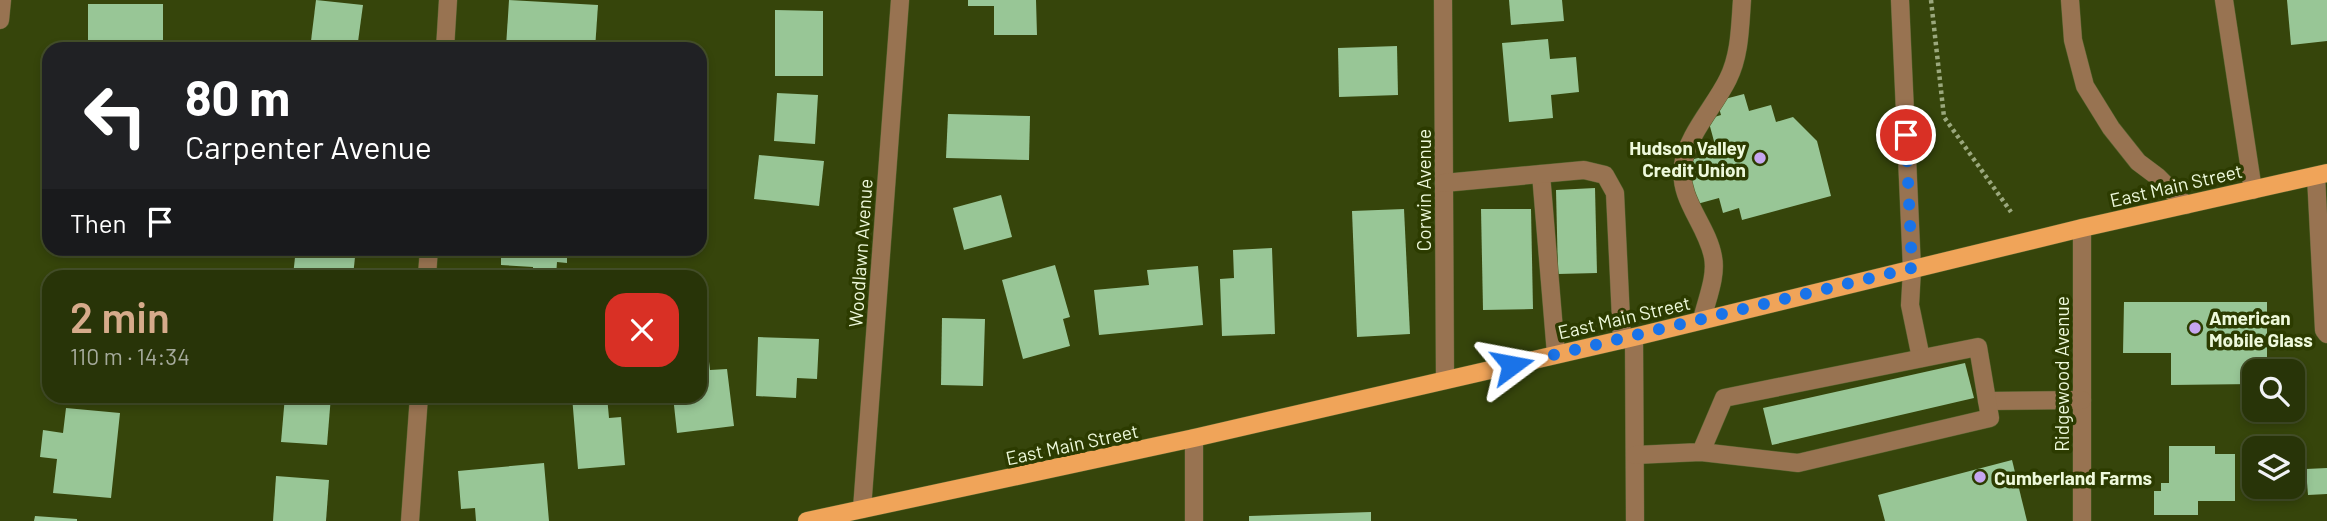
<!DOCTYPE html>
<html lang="en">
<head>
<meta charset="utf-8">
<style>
  body { margin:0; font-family:Barlow,sans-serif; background:#343f16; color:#f1f3f6; height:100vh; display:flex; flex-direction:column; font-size:26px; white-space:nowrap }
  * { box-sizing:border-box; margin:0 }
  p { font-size:23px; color:#a5aa9c }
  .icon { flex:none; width:38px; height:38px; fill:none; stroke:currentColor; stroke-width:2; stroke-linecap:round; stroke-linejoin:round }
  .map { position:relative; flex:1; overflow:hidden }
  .panel { position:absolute; left:42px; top:270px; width:665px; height:133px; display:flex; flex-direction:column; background:#283408; border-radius:21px; box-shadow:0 4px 10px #0003,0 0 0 2px #444f29 }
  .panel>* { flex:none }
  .banner { position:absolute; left:42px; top:42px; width:665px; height:214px; border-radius:21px; box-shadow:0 4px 10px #0003,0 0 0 2px #444f29; background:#202124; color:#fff; overflow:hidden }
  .controls { position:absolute; left:2242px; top:359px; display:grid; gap:14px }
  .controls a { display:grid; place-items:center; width:63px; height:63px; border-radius:14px; background:#283408; box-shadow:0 4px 10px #0003,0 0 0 2px #444f29; font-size:35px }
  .pin { position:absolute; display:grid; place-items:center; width:60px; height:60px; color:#fff; margin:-30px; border:4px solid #fff; border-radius:50%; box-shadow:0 2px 7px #0007 }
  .me { position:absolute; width:77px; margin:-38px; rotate:77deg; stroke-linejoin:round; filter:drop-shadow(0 0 5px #0008) }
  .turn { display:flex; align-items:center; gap:24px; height:147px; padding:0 28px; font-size:32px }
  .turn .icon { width:91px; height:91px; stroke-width:2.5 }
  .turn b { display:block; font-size:49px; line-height:60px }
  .then { display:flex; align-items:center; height:66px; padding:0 28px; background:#0003; gap:14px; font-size:26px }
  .round { display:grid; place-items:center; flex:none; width:74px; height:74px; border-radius:21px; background:#343f16 }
  .headline { display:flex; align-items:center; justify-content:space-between; height:119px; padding:0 28px }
  h1 { font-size:42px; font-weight:600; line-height:52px; color:#d6ab8b }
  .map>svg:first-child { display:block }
</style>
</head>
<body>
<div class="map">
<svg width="2327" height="521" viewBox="0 0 2327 521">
  <rect width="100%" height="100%" fill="#36450b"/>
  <g fill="#98c696">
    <path d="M316 0 363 5 357 49H310Z"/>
    <path d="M509 0 598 5 595 49 506 47Z"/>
    <path d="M968 0H1036L1037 35H994V6H968Z"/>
    <path d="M1509 0H1562L1564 21 1511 25Z"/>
    <path d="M2287 0H2327V41L2291 45Z"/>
    <rect x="88" y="4" width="75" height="45"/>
    <path d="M775 10 823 11V76H775Z"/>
    <path d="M1548 39 1550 59 1576 57 1579 92 1551 95 1553 118 1509 122 1502 43Z"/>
    <path d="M1397 46 1398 95 1339 97 1338 48Z"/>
    <path d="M777 93 818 95 815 144 774 141Z"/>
    <path d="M1744 94 1749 111 1771 105 1776 122 1793 117 1817 141 1831 196 1742 220 1739 208 1723 213 1719 198 1697 204 1686 161 1710 155 1708 147 1715 145 1708 119 1721 115 1717 101Z"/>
    <path d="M948 114 1030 116 1029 160 946 158Z"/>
    <path d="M759 155 824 161 819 206 754 199Z"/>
    <path d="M1595 188 1597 273 1558 274 1556 190Z"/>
    <path d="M1001 195 1012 237 964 250 953 208Z"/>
    <path d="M1404 209 1410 334 1357 337 1352 211Z"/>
    <path d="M1481 209H1531L1533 309 1483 310Z"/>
    <path d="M296 248H356L353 276H293Z"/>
    <path d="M501 248H567V263L557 262 556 276H533V267L501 265Z"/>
    <path d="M1272 248 1275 334 1222 336 1220 279 1234 278 1233 250Z"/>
    <path d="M1055 265 1070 317 1063 319 1070 346 1023 359 1002 280Z"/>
    <path d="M1198 266 1203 325 1099 335 1094 290 1149 285 1147 270Z"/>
    <path d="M2124 302H2267V371H2254V384L2171 385V353H2123Z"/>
    <path d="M942 318 985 319 983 386 941 385Z"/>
    <path d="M758 337 819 339 817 379 797 378 796 398 756 396Z"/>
    <path d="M700 345H707L710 370 727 369 734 426 677 433 673 396H700Z"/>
    <path d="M1965 363 1974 398 1772 445 1763 408Z"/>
    <path d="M285 396H331L327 445 281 442Z"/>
    <path d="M485 396H532L531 405 485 402Z"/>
    <path d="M572 396H607L609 418 621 417 625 465 578 469Z"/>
    <path d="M66 408 120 413 111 498 53 493 57 459 40 457 43 430 63 433Z"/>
    <path d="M2169 446H2215V454H2235V501H2198V515H2154V491H2161V483H2169Z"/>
    <path d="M2012 460 2027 521H1885L1878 495Z"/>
    <path d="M544 463 549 521H476L475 508 461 509 458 471Z"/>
    <path d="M2327 468V494L2308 495 2306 469Z"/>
    <path d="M276 476 329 480 326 521H273Z"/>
    <path d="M1371 512V521H1249V516Z"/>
    <path d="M35 516 77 519V521H34Z"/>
  </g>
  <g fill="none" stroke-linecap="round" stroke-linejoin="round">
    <g stroke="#53622c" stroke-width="19">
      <g id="minor">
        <path d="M1443 0 1445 380"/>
        <path d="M1900 0 1912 269 1910 305 1921 358"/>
        <path d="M2070 0 2073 40 2085 86 2111 128 2138 162 2158 177 2186 205"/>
        <path d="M2224 0 2253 190"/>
        <path d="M0 20 2 0"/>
        <path d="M445 49 448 0"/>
        <path d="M1541 174 1556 354"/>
        <path d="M2316 176 2324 330 2327 334"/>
        <path d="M1444 183 1584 170 1605 175 1615 193 1622 340"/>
        <path d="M2082 228V521"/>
        <path d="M427 276 429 248"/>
        <path d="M1702 320C1706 301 1717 277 1713 257 1707 224 1678 200 1683 165 1687 135 1715 106 1728 79 1740 55 1740 27 1742 0"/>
        <path d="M1634 337 1635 521"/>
        <path d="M1987 401 2082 400"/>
        <path d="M1194 438V521"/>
        <path d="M1635 455 1701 452 1724 398 1978 347 1990 418 1798 463 1701 452"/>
        <path d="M862 509 900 0"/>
        <path d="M410 521 419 396"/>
      </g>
    </g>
    <g stroke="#53622c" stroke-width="19">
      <path id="major" d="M807 521 1194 438 1634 337 2082 228 2327 173"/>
    </g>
    <path stroke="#9ba87d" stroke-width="4.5" stroke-dasharray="3.5 3.5" stroke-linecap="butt" d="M1931 0 1944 117 2011 212"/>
    <use href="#minor" stroke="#987351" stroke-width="18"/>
    <use href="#major" stroke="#f0a459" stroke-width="18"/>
  </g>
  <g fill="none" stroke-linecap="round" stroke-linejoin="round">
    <path stroke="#1a73e8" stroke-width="12" stroke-dasharray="0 21.6" d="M1512 365 1912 268 1906 135"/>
  </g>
  <g fill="#c6a6f0" stroke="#2c3b00" stroke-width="2.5">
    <circle cx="1760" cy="158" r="7"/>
    <circle cx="2195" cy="328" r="7"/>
    <circle cx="1980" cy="477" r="7"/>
  </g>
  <g text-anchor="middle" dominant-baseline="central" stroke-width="7" stroke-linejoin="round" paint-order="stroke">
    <g font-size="19" font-weight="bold" fill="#eef9db" stroke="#2c3b00" text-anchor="start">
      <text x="1746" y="147" text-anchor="end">Hudson Valley<tspan x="1746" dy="22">Credit Union</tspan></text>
      <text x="2209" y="317">American<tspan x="2209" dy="22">Mobile Glass</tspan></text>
      <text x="1994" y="477">Cumberland Farms</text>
    </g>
    <g font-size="19" fill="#eef9db" stroke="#2c3b00">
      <text transform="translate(2176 185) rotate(-13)">East Main Street</text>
      <text transform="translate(1423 190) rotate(-90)">Corwin Avenue</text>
      <text transform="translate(860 253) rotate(-86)">Woodlawn Avenue</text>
      <text transform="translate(1624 317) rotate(-13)">East Main Street</text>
      <text transform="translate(2061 374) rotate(-90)">Ridgewood Avenue</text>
      <text transform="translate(1072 444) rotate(-12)">East Main Street</text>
    </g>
  </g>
</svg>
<div class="controls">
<a><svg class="icon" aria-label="search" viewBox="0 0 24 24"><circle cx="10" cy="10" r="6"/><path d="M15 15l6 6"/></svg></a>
<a><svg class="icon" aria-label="layers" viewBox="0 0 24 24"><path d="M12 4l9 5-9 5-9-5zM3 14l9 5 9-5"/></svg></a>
</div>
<div class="pin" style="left:1906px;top:135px;background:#d93025"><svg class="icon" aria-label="arrive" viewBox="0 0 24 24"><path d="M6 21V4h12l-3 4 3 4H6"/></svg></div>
<svg class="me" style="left:1512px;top:365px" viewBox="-20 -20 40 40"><path d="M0-17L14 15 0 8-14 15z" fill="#1a73e8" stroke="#fff" stroke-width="4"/></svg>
<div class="banner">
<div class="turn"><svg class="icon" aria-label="left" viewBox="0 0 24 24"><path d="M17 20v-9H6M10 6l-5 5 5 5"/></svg><div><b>80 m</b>Carpenter Avenue</div></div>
<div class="then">Then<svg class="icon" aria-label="arrive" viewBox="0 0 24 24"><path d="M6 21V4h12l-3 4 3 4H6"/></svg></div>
</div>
<section class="panel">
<div class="headline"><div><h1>2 min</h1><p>110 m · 14:34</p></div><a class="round" style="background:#d93025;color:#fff"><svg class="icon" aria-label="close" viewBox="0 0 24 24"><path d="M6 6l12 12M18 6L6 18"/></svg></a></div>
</section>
</div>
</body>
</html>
